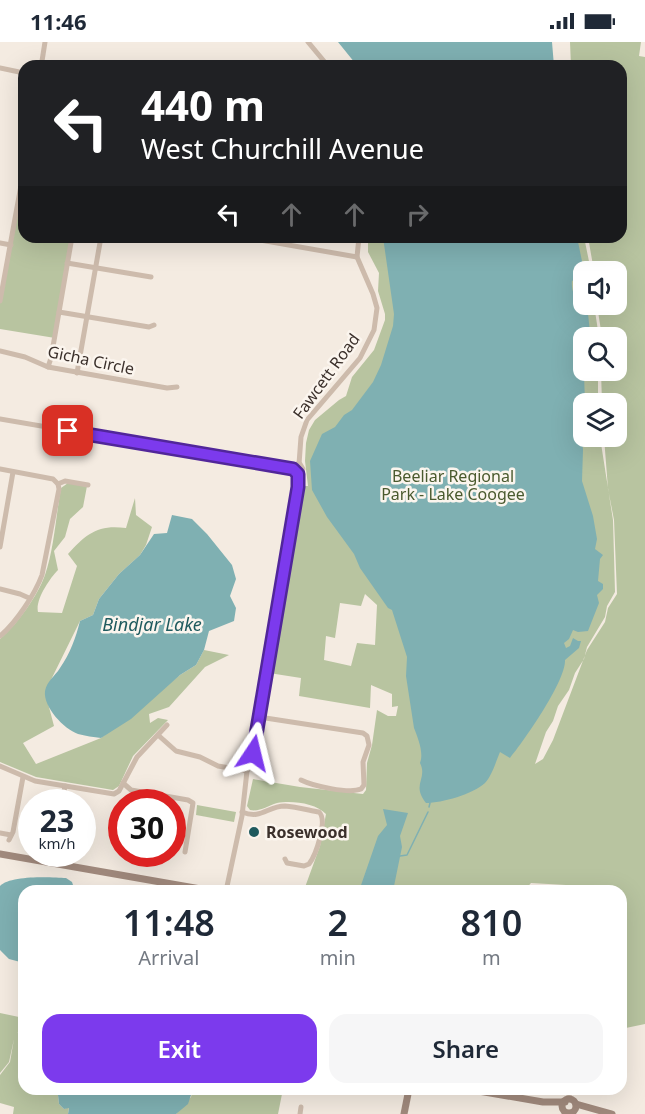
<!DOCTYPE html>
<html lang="en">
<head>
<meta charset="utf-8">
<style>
  body { margin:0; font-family:"Noto Sans",sans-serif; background:#f6f6f7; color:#1f2937; height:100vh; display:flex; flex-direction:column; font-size:22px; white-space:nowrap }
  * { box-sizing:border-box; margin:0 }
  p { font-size:20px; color:#747a83 }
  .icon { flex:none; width:33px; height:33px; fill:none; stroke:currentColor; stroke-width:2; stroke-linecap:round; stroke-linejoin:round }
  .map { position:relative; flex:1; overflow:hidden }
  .drawer { position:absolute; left:18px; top:843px; width:609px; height:210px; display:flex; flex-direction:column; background:#fff; border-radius:18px; box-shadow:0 6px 24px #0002 }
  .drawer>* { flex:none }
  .banner { position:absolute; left:18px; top:18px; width:609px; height:183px; border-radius:18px; box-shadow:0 6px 24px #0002; background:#202124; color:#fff; overflow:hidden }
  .controls { position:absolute; left:573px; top:219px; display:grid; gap:12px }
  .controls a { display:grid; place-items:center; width:54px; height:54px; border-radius:12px; background:#fff; box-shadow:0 6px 24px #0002; font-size:30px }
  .speed { position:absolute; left:18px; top:747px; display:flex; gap:12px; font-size:30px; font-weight:700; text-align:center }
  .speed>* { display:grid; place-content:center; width:78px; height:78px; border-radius:50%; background:#fff; box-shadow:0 6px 24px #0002; line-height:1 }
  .speed small { font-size:15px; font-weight:400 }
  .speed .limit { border:9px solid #d22; background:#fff; color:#111 }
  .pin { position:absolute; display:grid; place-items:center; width:51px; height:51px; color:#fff; margin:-26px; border-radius:12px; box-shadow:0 3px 9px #0006 }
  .me { position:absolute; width:66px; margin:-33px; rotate:10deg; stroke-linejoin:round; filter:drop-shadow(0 0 4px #0008) }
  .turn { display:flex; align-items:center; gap:21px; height:126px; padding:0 24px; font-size:27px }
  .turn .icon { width:78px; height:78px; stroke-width:2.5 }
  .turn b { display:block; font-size:42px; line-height:51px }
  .lanes { display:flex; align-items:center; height:57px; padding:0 24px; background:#0003; justify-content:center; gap:30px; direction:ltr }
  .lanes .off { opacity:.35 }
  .eta { display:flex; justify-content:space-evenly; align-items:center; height:102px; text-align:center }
  .eta b { font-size:36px; font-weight:600; line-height:42px }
  .cta { display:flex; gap:12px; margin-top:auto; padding:12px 24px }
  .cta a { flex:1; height:69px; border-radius:18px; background:#7c3aed; color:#fff; font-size:24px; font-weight:600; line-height:69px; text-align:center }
  .cta a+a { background:#f6f6f7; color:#1f2937 }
  .status { display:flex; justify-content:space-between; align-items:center; height:42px; padding:0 30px; background:#fff; direction:ltr }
  .status svg { height:16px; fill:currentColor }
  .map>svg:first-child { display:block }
</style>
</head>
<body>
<div class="status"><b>11:46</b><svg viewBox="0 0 49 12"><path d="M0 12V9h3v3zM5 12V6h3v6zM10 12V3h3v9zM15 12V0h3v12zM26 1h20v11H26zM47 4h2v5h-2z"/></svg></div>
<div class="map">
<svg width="645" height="1072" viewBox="0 0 645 1072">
  <rect width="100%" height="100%" fill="#f4ebe1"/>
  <g fill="#b8c4a0" fill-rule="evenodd">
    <path d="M570 0H641L639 14 645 15V982L621 987V849H618V846L531 841 524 849 304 848 320 804 326 772C316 761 291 758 277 761 267 764 260 770 250 768L247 764 253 737 300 745 363 752 366 748 367 721 372 703 377 668 388 674H396L398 664 392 665V652L371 643 370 666 299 654 301 636 269 631 302 444H308L305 419 306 401 309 388 315 378 339 358 346 354 352 335 374 308 385 278V272L378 249 379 231 368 210V195H584L591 229 584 230V262L594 263 599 295 584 296V328L598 329V361L584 362V394L600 395 613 478 615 550 607 564 605 575 587 605 584 617 575 631 569 648 558 664 553 679 546 690 535 722 543 717 553 698 587 608 605 580 608 566 617 552 614 478 608 447 604 395 616 394V362L602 361 601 329 616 328V296L602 295 597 263 616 262V230L594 229 588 195H621V24H571ZM365 552 377 563 375 603 357 601 351 624 324 618 326 594 335 596 340 561 361 564Z"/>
    <path d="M20 155H24V195H72L55 296 0 287V259Z"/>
    <path d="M68 441 87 444 83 465 70 477 65 495 54 509 58 528C50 536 35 558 38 570L62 571 77 524 68 512C86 492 98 482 126 486L135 456 136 473 152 485 146 503 140 513 119 532 99 557 93 573 80 579 45 650 54 684 23 701 36 722 101 696 180 633 196 623 204 608 229 613 205 625 169 665 149 672 150 681 158 676 168 678 133 714 119 744 113 748 36 735 0 720V597C17 583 38 553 45 533 54 507 56 473 61 446Z"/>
    <path d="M197 763 236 770 234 780 196 773Z"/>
    <path d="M0 971 19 975 24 971V992L17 990 24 994V1047H67L58 1054 59 1062 64 1067 69 1065 68 1072H13L14 1065 0 1061V1033L10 1020 14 997 9 1020 0 1031Z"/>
    <path d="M193 1047H283L278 1072H176L191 1055Z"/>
  </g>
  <g fill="#7fb0b2">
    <path d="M338 0H552L554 24H355V21Z"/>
    <path d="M383 195H577L583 224 581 226 577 224 573 229 580 243 578 247 572 238C571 249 574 255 583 260L584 262 587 263 590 290 587 295 584 296V328L586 329 584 332 585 361 584 362 583 369 580 378 583 408 582 439 593 474 597 497 595 507 603 513 600 517 598 539 603 542V547L597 553 599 561 588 589 578 590 573 588 569 597 564 601 566 606 570 604 573 596 578 599H581L579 606 565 618C566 639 524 699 510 716L500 710C496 719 492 734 485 741 473 752 442 761 426 761 411 742 428 737 420 721 424 711 418 696 414 686L406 634 407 615 392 568 388 566 360 526 354 512 327 475 312 448 310 419 322 392 335 385 344 373 352 368 373 340 381 323 393 284 394 272Z"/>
    <path d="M172 473 192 477 207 492 232 523 236 537 230 554 236 566 234 579 209 589 204 608 196 623 180 633 131 677 101 696C94 695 85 694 78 692 64 687 43 665 45 649 47 639 55 634 60 626 70 612 76 595 80 579L93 573 99 557 119 532 140 513 154 492 167 491Z"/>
    <path d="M383 767 408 771 400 794 402 805 393 849H359L378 794 387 783Z"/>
    <path d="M66 836 72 840 75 849H24V921L9 917 0 908V844C10 833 51 835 66 836Z"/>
    <path d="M68 1047H193L188 1062 176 1072H68L69 1066 64 1067 59 1062 58 1053Z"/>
  </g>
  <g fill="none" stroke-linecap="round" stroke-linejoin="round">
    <g stroke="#7fb0b2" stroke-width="1.5">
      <path d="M429 765 430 761"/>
      <path d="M400 814 407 813 428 770"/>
    </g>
    <g stroke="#cdbbac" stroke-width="5">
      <path d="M308 0 328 24"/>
      <path d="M42 19 45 0"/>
      <path d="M0 26 24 31"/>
      <path d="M243 195 357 215"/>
      <path d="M0 201 11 203"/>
      <path d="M67 221 151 235"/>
      <path d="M0 259 24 127"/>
      <path d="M59 270 149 285 154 283"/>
      <path d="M0 309 25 315 48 325 167 346 177 345"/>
      <path d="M48 325 51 316 72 195"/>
      <path d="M77 331 101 195"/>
      <path d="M0 377 293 427 296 431H301L303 427 300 422H297L293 427"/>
      <path d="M299 422 301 395 307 378 360 316 374 288 377 266 373 252 357 215 359 195"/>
      <path d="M0 427 53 437 58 442 59 447 42 533C35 552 16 581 0 594"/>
      <path d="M58 442 65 439 88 443"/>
      <path d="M0 505 13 430"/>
      <path d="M0 547 20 552 29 556"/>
      <path d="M259 675 363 691 367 694 369 703 363 720 364 743 361 747C349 752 313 744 301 738"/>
      <path d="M158 693 176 709 200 715 218 724 247 729"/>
      <path d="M0 724 35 739 114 752 119 749 137 715 167 683"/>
      <path d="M123 741 131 748 188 758 193 761 185 810"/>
      <path d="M62 760 65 744"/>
      <path d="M148 760 149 751"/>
      <path d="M242 770C262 778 267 764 285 764 296 765 308 768 319 770 328 778 316 813 309 822L304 824 287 821 285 817"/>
      <path d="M0 791 11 793"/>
      <path d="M9 798 13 790 23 735"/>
      <path d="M226 849 242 774 247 729 251 720 259 675 298 445V432"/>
      <path d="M567 1058 572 1047"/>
      <path d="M564 1068V1072"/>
      <path d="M300 1072 301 1065"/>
      <path d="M571 1072 572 1070"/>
    </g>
    <g stroke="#a18a7d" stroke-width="7">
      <path d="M0 812 212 849"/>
      <path d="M467 1047 543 1060H565"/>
      <circle cx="569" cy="1064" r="7"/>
      <path d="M576 1062 612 1072"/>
      <path d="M404 1072 409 1047"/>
    </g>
  </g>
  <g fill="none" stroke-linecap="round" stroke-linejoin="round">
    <g stroke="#51269a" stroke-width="15">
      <path id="route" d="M68 389 293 427 298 432V445L253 711"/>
    </g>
    <use href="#route" stroke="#7c3aed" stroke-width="10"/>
  </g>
  <circle fill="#1f5a5e" stroke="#fbf5ee" stroke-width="2" cx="254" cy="790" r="6"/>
  <g text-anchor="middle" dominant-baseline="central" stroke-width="5" stroke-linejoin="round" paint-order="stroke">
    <g font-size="16" fill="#3b302b" stroke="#fbf5ee">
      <text transform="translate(91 318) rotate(12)">Gicha Circle</text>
      <text transform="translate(326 334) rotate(-54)">Fawcett Road</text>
    </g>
    <g font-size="16" fill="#4a5a2e" stroke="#fbf5ee">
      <text x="453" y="434">Beeliar Regional<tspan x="453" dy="18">Park - Lake Coogee</tspan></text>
    </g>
    <g font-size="16" font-weight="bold" fill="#3b302b" stroke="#fbf5ee" text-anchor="start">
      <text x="266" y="790">Rosewood</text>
    </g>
    <g font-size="18" font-style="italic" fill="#1f5a5e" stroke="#fbf5ee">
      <text x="152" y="582">Bindjar Lake</text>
    </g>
  </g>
</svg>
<div class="controls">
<a><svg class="icon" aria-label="sound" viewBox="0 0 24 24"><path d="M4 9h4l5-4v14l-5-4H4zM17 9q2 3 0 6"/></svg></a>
<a><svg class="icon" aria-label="search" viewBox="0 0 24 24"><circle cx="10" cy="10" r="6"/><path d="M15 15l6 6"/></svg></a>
<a><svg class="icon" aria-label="layers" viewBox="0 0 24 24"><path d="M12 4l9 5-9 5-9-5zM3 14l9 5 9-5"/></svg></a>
</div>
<div class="speed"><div>23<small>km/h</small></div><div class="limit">30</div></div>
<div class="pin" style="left:68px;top:389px;background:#d93025"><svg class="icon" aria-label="arrive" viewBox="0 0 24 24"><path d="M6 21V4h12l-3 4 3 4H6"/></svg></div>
<svg class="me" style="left:253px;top:711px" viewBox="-20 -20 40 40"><path d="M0-17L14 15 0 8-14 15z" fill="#7c3aed" stroke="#fff" stroke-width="4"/></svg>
<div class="banner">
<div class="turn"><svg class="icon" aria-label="left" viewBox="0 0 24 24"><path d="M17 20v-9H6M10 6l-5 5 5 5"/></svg><div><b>440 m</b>West Churchill Avenue</div></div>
<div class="lanes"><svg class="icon" aria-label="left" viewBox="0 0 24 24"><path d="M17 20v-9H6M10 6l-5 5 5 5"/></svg><svg class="icon off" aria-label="ahead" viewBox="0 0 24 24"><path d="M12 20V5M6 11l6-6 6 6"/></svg><svg class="icon off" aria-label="ahead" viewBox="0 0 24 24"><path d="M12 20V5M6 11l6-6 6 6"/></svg><svg class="icon off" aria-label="right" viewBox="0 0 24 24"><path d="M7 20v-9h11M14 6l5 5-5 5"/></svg></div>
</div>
<section class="drawer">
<div class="eta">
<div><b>11:48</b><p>Arrival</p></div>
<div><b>2</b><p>min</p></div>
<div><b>810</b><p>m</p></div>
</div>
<div class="cta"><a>Exit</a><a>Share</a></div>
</section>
</div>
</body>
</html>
